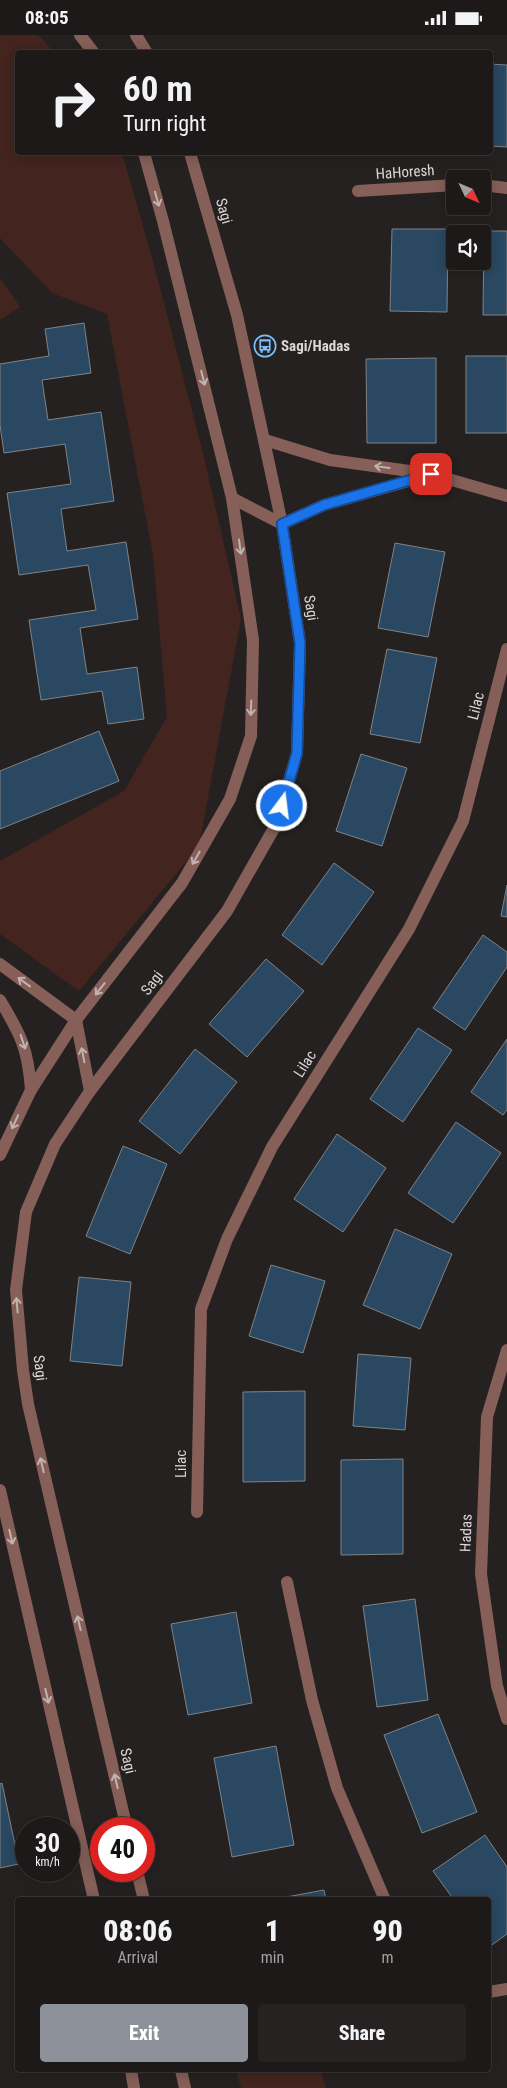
<!DOCTYPE html>
<html lang="en">
<head>
<meta charset="utf-8">
<style>
  body { margin:0; font-family:"Roboto Condensed",sans-serif; background:#252221; color:#f1f3f6; height:100vh; display:flex; flex-direction:column; font-size:19px; white-space:nowrap }
  * { box-sizing:border-box; margin:0 }
  p { font-size:16px; color:#a0a0a2 }
  .icon { flex:none; width:28px; height:28px; fill:none; stroke:currentColor; stroke-width:2; stroke-linecap:round; stroke-linejoin:round }
  .map { position:relative; flex:1; overflow:hidden }
  .details { position:absolute; left:15px; top:1862px; width:476px; height:175px; display:flex; flex-direction:column; background:#1c1918; border-radius:5px; box-shadow:0 2px 12px #0003,0 0 0 1px #3a3837 }
  .details>* { flex:none }
  .hud { position:absolute; left:15px; top:15px; width:478px; height:105px; border-radius:5px; box-shadow:0 2px 12px #0003,0 0 0 1px #3a3837; background:#1c1918; color:#f1f3f6; overflow:hidden }
  .needle { width:32px; rotate:134deg }
  .controls { position:absolute; left:446px; top:135px; display:grid; gap:10px }
  .controls a { display:grid; place-items:center; width:45px; height:45px; border-radius:5px; background:#1c1918; box-shadow:0 2px 12px #0003,0 0 0 1px #3a3837; font-size:25px }
  .speed { position:absolute; left:15px; top:1782px; display:flex; gap:10px; font-size:25px; font-weight:700; text-align:center }
  .speed>* { display:grid; place-content:center; width:65px; height:65px; border-radius:50%; background:#1c1918; box-shadow:0 2px 12px #0003,0 0 0 1px #3a3837; line-height:1 }
  .speed small { font-size:12px; font-weight:400 }
  .speed .limit { border:8px solid #d22; background:#fff; color:#111 }
  .pin { position:absolute; display:grid; place-items:center; width:42px; height:42px; color:#fff; margin:-21px; border-radius:10px; box-shadow:0 2px 8px #0006 }
  .me { position:absolute; width:55px; margin:-28px; rotate:15deg; stroke-linejoin:round; filter:drop-shadow(0 0 4px #0008) }
  .turn { display:flex; align-items:center; gap:18px; height:105px; padding:0 25px; font-size:22px }
  .turn .icon { width:65px; height:65px; stroke-width:2.5 }
  .turn b { display:block; font-size:35px; line-height:42px }
  .eta { display:flex; justify-content:space-evenly; align-items:center; height:85px; text-align:center }
  .eta b { font-size:30px; font-weight:800; line-height:35px }
  .button { display:flex; gap:10px; margin-top:auto; padding:10px 25px }
  .button a { flex:1; height:58px; border-radius:5px; background:#8c9099; color:#fff; font-size:20px; font-weight:800; line-height:58px; text-align:center }
  .button a+a { background:#252221; color:#f1f3f6 }
  .status { display:flex; justify-content:space-between; align-items:center; height:35px; padding:0 25px; background:#1c1918; direction:ltr }
  .status svg { height:14px; fill:currentColor }
  .map>svg:first-child { display:block }
</style>
</head>
<body>
<div class="status"><b>08:05</b><svg viewBox="0 0 49 12"><path d="M0 12V9h3v3zM5 12V6h3v6zM10 12V3h3v9zM15 12V0h3v12zM26 1h20v11H26zM47 4h2v5h-2z"/></svg></div>
<div class="map">
<svg width="507" height="2053" viewBox="0 0 507 2053">
  <rect width="100%" height="100%" fill="#252120"/>
  <g fill="#43241f">
    <path d="M0 0H38L54 17 18 18V118H122L152 222 203 418 241 584 199 811 79 956 0 899V826L124 756 167 682 153 520 107 279 52 258 0 203Z"/>
    <path d="M0 243 20 272 0 285Z"/>
    <path d="M236 2035H320L326 2053H241Z"/>
  </g>
  <g fill="#2a4861" stroke="#7f8386">
    <path d="M490 29 507 30V112L490 111Z"/>
    <path d="M392 194H448L447 277 390 276Z"/>
    <path d="M484 196H507V280H483Z"/>
    <path d="M84 288 91 338 42 345 48 385 101 377 114 466 61 474 67 516 126 507 138 584 80 593 87 639 137 632 144 684 108 689 102 656 41 665 29 585 96 575 88 530 19 540 7 458 71 449 65 409 4 418 0 390V329L49 321 45 294Z"/>
    <rect x="466" y="321" width="41" height="77"/>
    <path d="M436 323V408H367L366 324Z"/>
    <path d="M395 508 445 517 428 602 378 593Z"/>
    <path d="M387 614 437 623 420 708 370 699Z"/>
    <path d="M99 696 119 746 0 794V736Z"/>
    <path d="M361 719 407 733 382 811 336 796Z"/>
    <path d="M334 828 374 857 322 930 282 900Z"/>
    <path d="M507 850V882L501 881Z"/>
    <path d="M483 900 507 917V932L465 995 433 973Z"/>
    <path d="M266 924 304 956 247 1022 209 989Z"/>
    <path d="M418 993 452 1015 403 1087 370 1064Z"/>
    <path d="M507 1004V1075L503 1080 471 1057Z"/>
    <path d="M195 1014 237 1047 180 1119 139 1086Z"/>
    <path d="M456 1087 501 1118 453 1188 408 1158Z"/>
    <path d="M337 1099 386 1133 343 1197 294 1164Z"/>
    <path d="M123 1111 167 1129 130 1219 86 1201Z"/>
    <path d="M395 1194 452 1219 420 1294 363 1270Z"/>
    <path d="M271 1230 325 1246 303 1318 249 1301Z"/>
    <path d="M79 1242 131 1247 122 1331 70 1326Z"/>
    <path d="M358 1319 411 1323 405 1395 353 1391Z"/>
    <path d="M305 1356V1446L243 1447V1357Z"/>
    <path d="M403 1424V1519L341 1520V1425Z"/>
    <path d="M415 1564 428 1665 377 1672 363 1571Z"/>
    <path d="M236 1577 252 1668 188 1680 171 1589Z"/>
    <path d="M438 1679 477 1777 422 1798 384 1700Z"/>
    <path d="M276 1711 294 1810 232 1822 214 1723Z"/>
    <path d="M2 1748 19 1829 0 1833V1749Z"/>
    <path d="M485 1800 507 1832V1899L489 1912V1865H454L433 1836Z"/>
    <path d="M324 1855 326 1865H270Z"/>
  </g>
  <g fill="none" stroke-linecap="round" stroke-linejoin="round">
    <g stroke="#855f58" stroke-width="12">
      <path d="M80 0 94 18"/>
      <path d="M136 0 147 18"/>
      <path d="M482 150 507 153"/>
      <path d="M358 156 455 150"/>
      <path d="M265 405 330 425 431 439 507 461"/>
      <path d="M232 463 282 489 324 470 426 441"/>
      <path d="M0 929 76 985 90 1056"/>
      <path d="M0 965C21 1000 28 1014 31 1055"/>
      <path d="M0 1120 31 1055 76 985 182 848 230 764 251 701 253 605 232 463 163 186 144 118"/>
      <path d="M507 1315 487 1382 481 1539 497 1651 507 1684"/>
      <path d="M0 1455 94 1865"/>
      <path d="M197 1477 201 1274 227 1204 272 1112 409 894 463 786 507 614"/>
      <path d="M287 1547 312 1665 337 1753 385 1865"/>
      <path d="M127 1794 28 1369 23 1335 16 1255 26 1177 55 1109 90 1056 227 876 277 788 297 718 300 608 282 489 237 280 190 118"/>
      <path d="M137 1836 144 1865"/>
      <path d="M489 1957 507 1954"/>
      <path d="M131 2035 134 2053"/>
      <path d="M181 2035 185 2053"/>
    </g>
  </g>
  <defs><path id="oneway-shaft" d="M-6 0H5M1.5-3L5.5 0L1.5 3" fill="none" stroke-width="1.6" stroke-linecap="round" stroke-linejoin="round" transform="scale(1.25)"/></defs>
  <g stroke="#c0b3b1">
    <use href="#oneway-shaft" transform="translate(157 164) rotate(74)"/>
    <use href="#oneway-shaft" transform="translate(203 343) rotate(76)"/>
    <use href="#oneway-shaft" transform="translate(382 432) rotate(-172)"/>
    <use href="#oneway-shaft" transform="translate(240 512) rotate(82)"/>
    <use href="#oneway-shaft" transform="translate(251 673) rotate(92)"/>
    <use href="#oneway-shaft" transform="translate(196 823) rotate(120)"/>
    <use href="#oneway-shaft" transform="translate(24 947) rotate(-144)"/>
    <use href="#oneway-shaft" transform="translate(100 954) rotate(128)"/>
    <use href="#oneway-shaft" transform="translate(23 1007) rotate(72)"/>
    <use href="#oneway-shaft" transform="translate(83 1020) rotate(-101)"/>
    <use href="#oneway-shaft" transform="translate(15 1087) rotate(115)"/>
    <use href="#oneway-shaft" transform="translate(17 1270) rotate(-95)"/>
    <use href="#oneway-shaft" transform="translate(42 1430) rotate(-103)"/>
    <use href="#oneway-shaft" transform="translate(11 1502) rotate(77)"/>
    <use href="#oneway-shaft" transform="translate(79 1588) rotate(-103)"/>
    <use href="#oneway-shaft" transform="translate(47 1661) rotate(77)"/>
    <use href="#oneway-shaft" transform="translate(116 1746) rotate(-103)"/>
  </g>
  <g fill="none" stroke-linecap="round" stroke-linejoin="round">
    <g stroke="#114b97" stroke-width="12">
      <path id="route" d="M282 771 297 718 300 608 282 489 324 470 431 439"/>
    </g>
    <use href="#route" stroke="#1a73e8" stroke-width="9"/>
  </g>
  <defs>
    <g id="bus-ring" transform="scale(1.125)"><circle r="9.5" fill="#252120" stroke="#7bbef9" stroke-width="1.5"/><path d="M-5-6H5V4H4V6H2V4H-2V6H-4V4H-5ZM-3.5-4V0h7V-4ZM-3.5 1.2v1.5H-2V1.2ZM2 1.2v1.5H3.5V1.2Z" fill="#7bbef9"/></g>
  </defs>
  <g fill-rule="evenodd">
    <use href="#bus-ring" x="265" y="311"/>
  </g>
  <g text-anchor="middle" dominant-baseline="central" stroke-width="5" stroke-linejoin="round" paint-order="stroke">
    <g font-size="15" fill="#dad7d7" stroke="#252120">
      <text transform="translate(405 137) rotate(-4)">HaHoresh</text>
      <text transform="translate(224 176) rotate(74)">Sagi</text>
      <text transform="translate(311 573) rotate(81)">Sagi</text>
      <text transform="translate(476 671) rotate(-76)">Lilac</text>
      <text transform="translate(152 948) rotate(-53)">Sagi</text>
      <text transform="translate(305 1029) rotate(-58)">Lilac</text>
      <text transform="translate(40 1333) rotate(83)">Sagi</text>
      <text transform="translate(181 1429) rotate(-90)">Lilac</text>
      <text transform="translate(466 1498) rotate(-88)">Hadas</text>
      <text transform="translate(128 1726) rotate(77)">Sagi</text>
    </g>
    <g font-size="15" font-weight="bold" fill="#dad7d7" stroke="#252120" text-anchor="start">
      <text x="281" y="311">Sagi/Hadas</text>
    </g>
  </g>
</svg>
<div class="controls">
<a><svg class="needle" viewBox="-14 -14 28 28"><path d="M0-13l5 13h-10z" fill="#e53935"/><path d="M0 13l5-13h-10z" fill="#a0a0a2"/></svg></a>
<a><svg class="icon" aria-label="sound" viewBox="0 0 24 24"><path d="M4 9h4l5-4v14l-5-4H4zM17 9q2 3 0 6"/></svg></a>
</div>
<div class="speed"><div>30<small>km/h</small></div><div class="limit">40</div></div>
<div class="pin" style="left:431px;top:439px;background:#d93025"><svg class="icon" aria-label="arrive" viewBox="0 0 24 24"><path d="M6 21V4h12l-3 4 3 4H6"/></svg></div>
<svg class="me" style="left:282px;top:771px" viewBox="-20 -20 40 40"><circle r="17" fill="#1a73e8" stroke="#fff" stroke-width="3"/><path d="M0-11L8 9 0 5-8 9z" fill="#fff"/></svg>
<div class="hud">
<div class="turn"><svg class="icon" aria-label="right" viewBox="0 0 24 24"><path d="M7 20v-9h11M14 6l5 5-5 5"/></svg><div><b>60 m</b>Turn right</div></div>
</div>
<section class="details">
<div class="eta">
<div><b>08:06</b><p>Arrival</p></div>
<div><b>1</b><p>min</p></div>
<div><b>90</b><p>m</p></div>
</div>
<div class="button"><a>Exit</a><a>Share</a></div>
</section>
</div>
</body>
</html>
